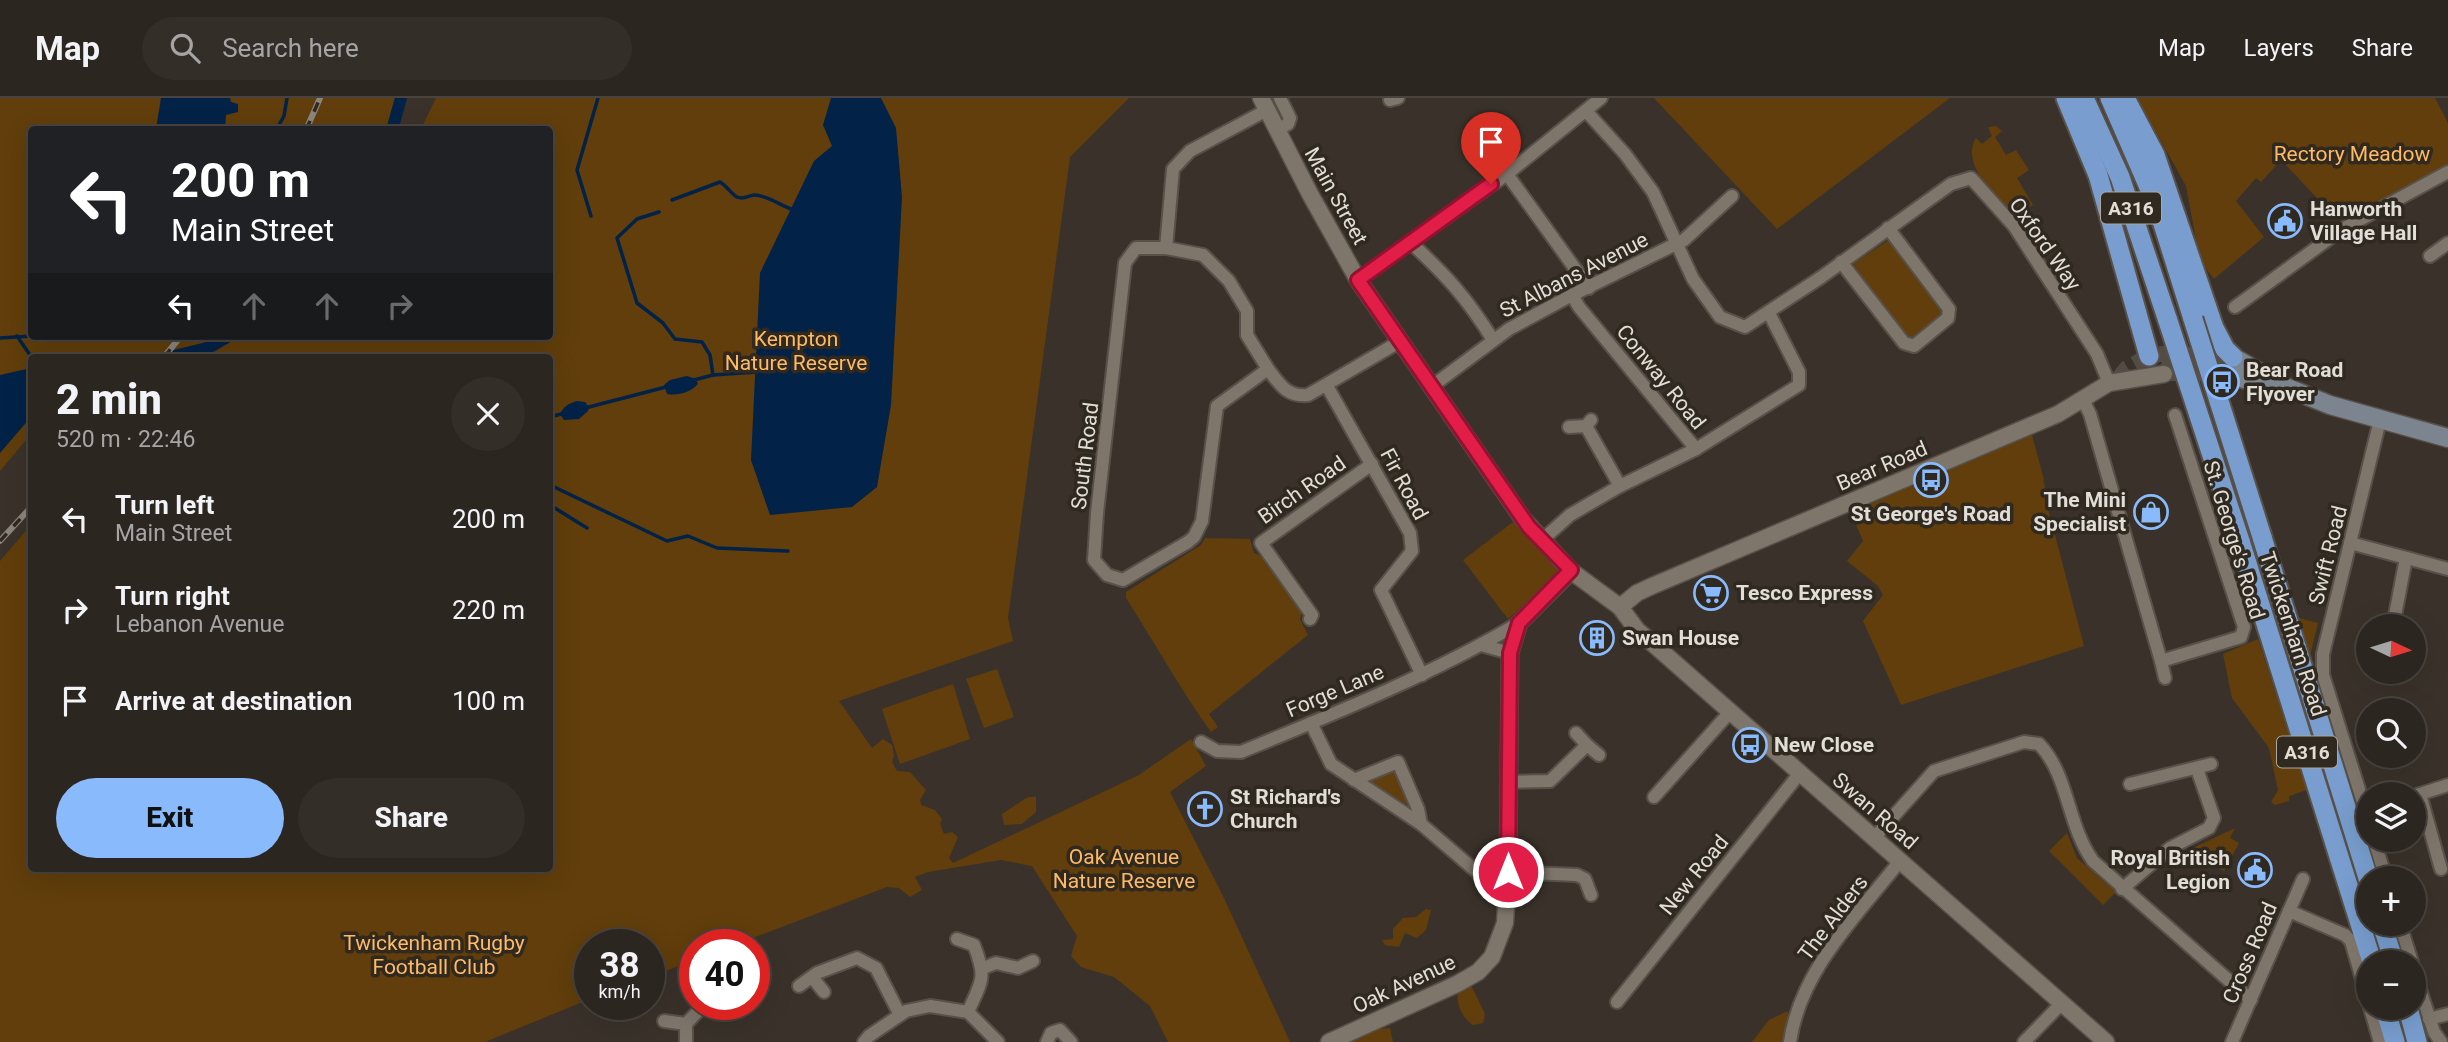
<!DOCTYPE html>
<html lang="en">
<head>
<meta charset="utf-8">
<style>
  body { margin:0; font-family:Roboto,sans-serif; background:#342e29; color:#f1f3f6; height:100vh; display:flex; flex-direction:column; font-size:26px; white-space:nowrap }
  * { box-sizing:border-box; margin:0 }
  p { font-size:23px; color:#a6a5a5 }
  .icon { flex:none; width:38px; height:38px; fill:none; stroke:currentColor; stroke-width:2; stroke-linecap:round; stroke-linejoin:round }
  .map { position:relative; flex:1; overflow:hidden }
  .panel { position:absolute; left:28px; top:256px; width:525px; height:518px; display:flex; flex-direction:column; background:#2c2620; border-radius:7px; box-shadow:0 7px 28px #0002,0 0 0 2px #48433e }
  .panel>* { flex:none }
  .top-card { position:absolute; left:28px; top:28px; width:525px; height:214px; border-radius:7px; box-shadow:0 7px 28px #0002,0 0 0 2px #48433e; background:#202124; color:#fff; overflow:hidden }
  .needle { width:46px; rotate:94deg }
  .fabs { position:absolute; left:2356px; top:516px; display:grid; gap:14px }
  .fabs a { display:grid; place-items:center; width:70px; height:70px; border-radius:50%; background:#2c2620; box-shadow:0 7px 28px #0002,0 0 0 2px #48433e; font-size:35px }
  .speed { position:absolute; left:574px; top:831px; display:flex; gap:14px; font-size:35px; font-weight:700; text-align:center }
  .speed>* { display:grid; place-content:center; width:91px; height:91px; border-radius:50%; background:#2c2620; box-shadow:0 7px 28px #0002,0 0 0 2px #48433e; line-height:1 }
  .speed small { font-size:18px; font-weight:400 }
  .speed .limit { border:10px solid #d22; background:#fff; color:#111 }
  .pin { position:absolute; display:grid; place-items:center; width:60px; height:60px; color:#fff; margin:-72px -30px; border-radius:50% 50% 50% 0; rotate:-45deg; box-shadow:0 0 7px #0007 }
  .pin .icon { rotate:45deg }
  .me { position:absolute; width:77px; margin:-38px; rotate:0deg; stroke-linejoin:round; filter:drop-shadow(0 0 5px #0008) }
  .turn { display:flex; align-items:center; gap:24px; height:147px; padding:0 28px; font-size:32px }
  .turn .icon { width:91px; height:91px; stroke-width:2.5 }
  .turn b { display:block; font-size:49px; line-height:60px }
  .lanes { display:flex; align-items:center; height:66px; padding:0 28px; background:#0003; justify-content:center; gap:35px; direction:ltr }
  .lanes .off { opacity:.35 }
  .round { display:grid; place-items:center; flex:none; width:74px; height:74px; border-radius:37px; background:#342e29 }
  .head { display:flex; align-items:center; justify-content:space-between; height:119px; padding:0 28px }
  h1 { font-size:42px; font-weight:800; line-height:52px }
  .primary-button { display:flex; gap:14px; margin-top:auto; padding:14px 28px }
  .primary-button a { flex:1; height:80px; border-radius:42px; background:#88bafc; color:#111; font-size:28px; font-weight:800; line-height:80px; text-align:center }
  .primary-button a+a { background:#342e29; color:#f1f3f6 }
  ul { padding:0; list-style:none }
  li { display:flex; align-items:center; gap:21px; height:91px; padding:0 28px }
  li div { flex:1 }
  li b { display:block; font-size:26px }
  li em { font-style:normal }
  header { display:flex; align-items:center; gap:42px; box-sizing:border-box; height:98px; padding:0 35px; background:#2c2620; border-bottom:2px solid #48433e }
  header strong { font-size:33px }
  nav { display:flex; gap:38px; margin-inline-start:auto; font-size:24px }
  .search { width:490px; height:63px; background:#342e29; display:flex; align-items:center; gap:18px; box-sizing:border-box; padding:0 24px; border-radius:38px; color:#a6a5a5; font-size:26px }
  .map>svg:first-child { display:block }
</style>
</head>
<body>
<header>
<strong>Map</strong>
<div class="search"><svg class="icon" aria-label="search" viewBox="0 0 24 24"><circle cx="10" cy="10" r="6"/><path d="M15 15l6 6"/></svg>Search here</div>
<nav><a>Map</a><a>Layers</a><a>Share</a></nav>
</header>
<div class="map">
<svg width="2448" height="944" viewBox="0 0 2448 944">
  <rect width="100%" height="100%" fill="#3a322a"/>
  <g fill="#613e0b">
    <path d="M0 0H401L392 31 32 32V238H229L187 259H32L31 336 0 373Z"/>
    <path d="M436 0H1129L1070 59 1008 520 1013 543 839 603 872 650 883 641 892 647 894 658 892 664 897 673 910 674 926 692 920 702 921 707 935 712 942 721 940 726 944 736 952 734 958 739 949 760 953 765 1139 677 1191 641 1206 668 1170 694 1224 800 1290 944H1168L1150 908 1114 879 1081 869 1071 858 1077 838 1032 768 1001 762 928 774 915 779 922 792 910 799 899 790 887 789 734 847H695V862L649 879V847H590V901L485 944H0V463L31 427 32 770H550V259H199L213 255 240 238H550V32L421 31Z"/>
    <path d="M1654 0H1950L1777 131Z"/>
    <path d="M2137 0H2435L2448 25V66L2350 120 2338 122 2281 62 2261 84 2256 80 2236 103 2264 139 2214 181 2200 163 2186 88Z"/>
    <path d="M1996 28 2002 33 1995 39 2006 57 2016 52 2029 72 2017 80 2033 107 2015 117 2011 116C1996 98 1960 66 1976 40L1982 46 1992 38 1988 29Z"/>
    <path d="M1889 142 1944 216 1908 242 1853 166Z"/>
    <path d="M2032 337 2043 378 2048 410 2084 548 1901 607 1863 523 1883 497 1878 488 1847 463 1863 443 1851 414Z"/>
    <path d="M1513 424 1559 474 1508 521 1463 462Z"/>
    <path d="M1205 440 1250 441 1254 455 1265 459 1303 511 1300 521 1308 537 1209 616 1218 629 1211 634C1180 591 1155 545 1126 500V494L1201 447Z"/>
    <path d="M2296 519 2318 525 2309 562Z"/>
    <path d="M2258 541 2307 692 2289 698V703L2275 707 2271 704 2278 692 2269 650 2232 600 2223 556Z"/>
    <path d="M997 571 1014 619 984 630 966 581Z"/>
    <path d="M953 586 970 641 900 666 882 611Z"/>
    <path d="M1387 672 1397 673 1409 702 1406 706 1370 684Z"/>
    <path d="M1028 699H1036V714L1022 726 1004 727 1002 716Z"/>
    <path d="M2235 730 2230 740 2239 745 2224 773 2187 753Z"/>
    <path d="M2067 735 2077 760 2116 794 2103 807 2049 753Z"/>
    <path d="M1426 811 1431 812 1426 832 1417 840 1405 835 1399 849 1385 847 1382 842 1393 841V831L1403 820 1416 819Z"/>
    <path d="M1463 889H1472L1485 916 1483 925 1473 927C1462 919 1456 907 1458 893Z"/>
    <path d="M1788 913 1785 944H1752L1769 922Z"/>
    <path d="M1390 930 1393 944H1345L1368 932Z"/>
  </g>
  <g fill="#022247">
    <path d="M161 0H230L231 4 238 6V14L226 17 225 31H156Z"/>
    <path d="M831 0H881L896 30 902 99 891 307 877 389 852 409 770 417 751 362 760 175 814 63 832 48 823 27Z"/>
    <path d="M31 270V319L0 355V277Z"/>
    <path d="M687 278 696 281 698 286C691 294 678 298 667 296L664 287 670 282Z"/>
    <path d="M577 303 585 304 589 309 588 313 579 321 564 322 560 316C564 308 568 306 577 303Z"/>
  </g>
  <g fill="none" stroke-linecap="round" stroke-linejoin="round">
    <g stroke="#022247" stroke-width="3.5">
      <path d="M276 32 284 18 287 0"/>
      <path d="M672 102 720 84C727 88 731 96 737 99 744 102 747 98 754 97 764 96 780 107 791 111"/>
      <path d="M659 114 637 121 617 140 637 205 663 225 675 241 702 244 710 257 713 277"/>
      <path d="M591 118 577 72 598 0"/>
      <path d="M17 238 30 257 32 269"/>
      <path d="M0 240 32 238"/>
      <path d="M694 282 713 277 756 274"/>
      <path d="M585 310 666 289"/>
      <path d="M550 319 561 316"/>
      <path d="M550 387 667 443 688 438 717 450 788 453"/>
      <path d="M550 407 587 430"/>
    </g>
    <g stroke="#022247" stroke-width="12">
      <path d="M392 32 401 0"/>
      <path d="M170 259 207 250 229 238"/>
    </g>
    <g stroke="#534c44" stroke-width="16" stroke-dasharray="16 8" stroke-linecap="butt">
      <path d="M2159 256 2225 258"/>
      <path d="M2117 282 2127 270 2149 258"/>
    </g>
    <path stroke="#534c44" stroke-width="18" stroke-dasharray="18 9" stroke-linecap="butt" d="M2160 268 2171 274H2214L2235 278"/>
    <g stroke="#575149" stroke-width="16">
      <g id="minor">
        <path d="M1390 2 1398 0"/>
        <path d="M1586 13 1625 56 1653 94 1693 181 1720 219 1745 229 1820 180 1951 86 1971 80 2014 128 2097 256 2109 285"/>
        <path d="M1277 32 1288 26 1290 20 1280 0"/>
        <path d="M1507 76 1589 190"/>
        <path d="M1410 144C1446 177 1467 200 1493 242"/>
        <path d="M1136 150H1166L1203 157 1229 183 1247 213V237L1268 271 1217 308 1202 423 1194 439 1188 444 1123 482 1107 477 1094 462 1097 415 1125 165Z"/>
        <path d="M1166 150 1173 71 1190 53 1267 12"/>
        <path d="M2430 158 2448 145"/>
        <path d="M1841 164 1904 245 1914 248 1948 220 1949 211 1888 130"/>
        <path d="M1358 182 1507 76 1601 0"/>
        <path d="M2235 209 2341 132 2448 74"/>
        <path d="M1268 271C1280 287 1287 299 1308 297L1399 244"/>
        <path d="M1327 288 1410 435 1412 453 1381 492 1422 577"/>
        <path d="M1431 289 1509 231 1572 197 1684 142 1732 98"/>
        <path d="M2083 302 2090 316 2161 563 2241 539 2244 529 2175 317"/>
        <path d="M1586 328 1620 388"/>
        <path d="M1569 329 1586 328 1591 322"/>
        <path d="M1696 351 1799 287V274L1769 215"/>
        <path d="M1541 443 1570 417 1620 388 1696 351 1579 209 1572 197"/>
        <path d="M2350 445 2448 471"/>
        <path d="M1310 521 1312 517 1261 445 1372 366"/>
        <path d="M2393 528 2406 460"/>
        <path d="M1481 547 1510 555"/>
        <path d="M2161 563 2165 580"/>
        <path d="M1311 625 1331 666 1421 726 1491 786 1506 789"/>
        <path d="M1576 635 1587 647"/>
        <path d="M1201 644 1217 653 1241 654C1336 615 1431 577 1519 525"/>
        <path d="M1354 682 1398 664 1418 711 1421 726"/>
        <path d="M1508 684 1550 683 1587 647 1599 657"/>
        <path d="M2130 686 2211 666"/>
        <path d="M2420 696 2441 771"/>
        <path d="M2414 698 2448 687"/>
        <path d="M1654 699 1730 614"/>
        <path d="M2368 720 2323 577V556L2380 322"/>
        <path d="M1874 740 1934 673 2024 644 2039 646C2069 677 2067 727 2093 763L2251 902"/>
        <path d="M2374 742 2386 780"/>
        <path d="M1508 774 1577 777 1585 781 1591 797"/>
        <path d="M2122 791 2170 750 2209 730 2214 720 2197 671"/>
        <path d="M2289 813 2345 837 2351 843 2368 902"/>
        <path d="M2400 826 2412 864"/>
        <path d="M957 841 974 847C987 881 982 882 968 914"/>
        <path d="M983 870 996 865 1018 870 1033 863"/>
        <path d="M2413 870 2434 934 2441 944"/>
        <path d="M812 879 824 894"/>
        <path d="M799 888 817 875 857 860 876 870 900 917"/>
        <path d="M1617 904 1800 675"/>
        <path d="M2370 910 2380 944"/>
        <path d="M2429 921 2448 916"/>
        <path d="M664 923 686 926V944"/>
        <path d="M686 926 701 910"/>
        <path d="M864 944 869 938 906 913 930 908 968 914 998 944"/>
        <path d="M1047 944 1051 935 1060 932 1071 944"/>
        <path d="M1790 944C1800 873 1857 817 1900 763"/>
        <path d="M2024 944 2062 905"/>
        <path d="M2232 944 2303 781"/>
      </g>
    </g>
    <g stroke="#575149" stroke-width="19">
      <g id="tertiary">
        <path d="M1261 0 1310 96 1358 182 1523 421 1571 473 1620 509 1637 532 1651 544 2106 944"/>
        <path d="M1620 509 1637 495 1652 488 2058 316 2109 285 2164 276"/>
        <path d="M1329 944 1457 886 1478 874 1492 859 1505 825 1508 774 1510 555 1519 525 1571 473"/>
      </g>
    </g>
    <g stroke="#575149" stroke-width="21">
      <g id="secondary">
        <path d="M2233 259 2283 288 2330 307 2448 340"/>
        <path d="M2235 278 2256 285 2273 287"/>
      </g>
    </g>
    <g stroke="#575149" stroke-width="23">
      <g id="trunk">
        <path d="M2066 0 2098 77 2149 258"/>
        <path d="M2084 0 2120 79 2168 223"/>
        <path d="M2110 0 2158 110 2193 221"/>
        <path d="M2125 0 2155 57 2214 230 2225 251 2233 259"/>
        <path d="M2262 439 2368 780"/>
        <path d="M2240 443 2372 864"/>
        <path d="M2382 826 2394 864"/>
        <path d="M2385 910 2395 944"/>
        <path d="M2408 910 2417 944"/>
      </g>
    </g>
    <use href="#minor" stroke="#7e756b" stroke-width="12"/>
    <use href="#tertiary" stroke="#7e756b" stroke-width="16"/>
    <use href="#secondary" stroke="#7c8490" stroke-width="18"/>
    <use href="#trunk" stroke="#789dce" stroke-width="19"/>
    <g stroke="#8b857e" stroke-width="6">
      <g id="rail">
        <path d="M306 32 320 0"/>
        <path d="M164 259 181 238"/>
        <path d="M0 443 32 408"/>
      </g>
    </g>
    <use href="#rail" stroke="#302920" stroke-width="3.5" stroke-dasharray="10" stroke-linecap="butt"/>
    <g stroke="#575149" stroke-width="23" stroke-linecap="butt">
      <g id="trunk-bridge">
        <path d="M2193 221 2262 439"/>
        <path d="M2168 223 2240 443"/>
      </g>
    </g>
    <use href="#trunk-bridge" stroke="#789dce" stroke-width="19"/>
  </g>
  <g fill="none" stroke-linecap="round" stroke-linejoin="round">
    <g stroke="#92132f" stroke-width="18">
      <path id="route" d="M1491 86 1358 182 1529 429 1571 472 1519 525 1510 555 1508 774"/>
    </g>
    <use href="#route" stroke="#e11d48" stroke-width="12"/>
  </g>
  <defs>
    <g id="civic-ring" transform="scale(1.75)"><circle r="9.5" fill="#302920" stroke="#88bafc" stroke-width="1.5"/><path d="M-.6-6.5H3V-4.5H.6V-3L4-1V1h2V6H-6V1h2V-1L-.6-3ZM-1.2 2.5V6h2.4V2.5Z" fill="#88bafc"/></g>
    <g id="bus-ring" transform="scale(1.75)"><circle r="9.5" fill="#302920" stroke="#88bafc" stroke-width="1.5"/><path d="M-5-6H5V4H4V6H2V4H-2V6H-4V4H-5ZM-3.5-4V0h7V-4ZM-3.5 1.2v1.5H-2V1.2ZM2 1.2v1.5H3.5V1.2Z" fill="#88bafc"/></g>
    <g id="shop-ring" transform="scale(1.75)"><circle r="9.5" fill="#302920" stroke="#88bafc" stroke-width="1.5"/><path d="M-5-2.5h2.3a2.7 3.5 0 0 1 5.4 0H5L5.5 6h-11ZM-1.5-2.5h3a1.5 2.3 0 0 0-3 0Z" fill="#88bafc"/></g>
    <g id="supermarket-ring" transform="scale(1.75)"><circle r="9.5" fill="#302920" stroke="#88bafc" stroke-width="1.5"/><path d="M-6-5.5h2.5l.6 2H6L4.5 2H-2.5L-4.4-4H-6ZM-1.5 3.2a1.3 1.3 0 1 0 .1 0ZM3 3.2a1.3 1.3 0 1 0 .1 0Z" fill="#88bafc"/></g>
    <g id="building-ring" transform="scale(1.75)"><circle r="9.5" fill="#302920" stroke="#88bafc" stroke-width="1.5"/><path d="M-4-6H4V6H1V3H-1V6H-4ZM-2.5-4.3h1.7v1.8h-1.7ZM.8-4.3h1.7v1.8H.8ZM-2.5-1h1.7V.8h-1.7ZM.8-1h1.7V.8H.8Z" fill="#88bafc"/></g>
    <g id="church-ring" transform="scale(1.75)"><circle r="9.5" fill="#302920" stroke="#88bafc" stroke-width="1.5"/><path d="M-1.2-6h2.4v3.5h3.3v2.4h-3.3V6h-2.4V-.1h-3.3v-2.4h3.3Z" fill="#88bafc"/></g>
  </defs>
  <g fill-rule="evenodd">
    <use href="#civic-ring" x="2285" y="123"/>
    <use href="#bus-ring" x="2222" y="284"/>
    <use href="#bus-ring" x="1931" y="382"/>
    <use href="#shop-ring" x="2151" y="414"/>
    <use href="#supermarket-ring" x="1711" y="495"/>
    <use href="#building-ring" x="1597" y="540"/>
    <use href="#bus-ring" x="1750" y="647"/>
    <use href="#church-ring" x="1205" y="711"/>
    <use href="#civic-ring" x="2255" y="772"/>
  </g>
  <g text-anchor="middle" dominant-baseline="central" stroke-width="7" stroke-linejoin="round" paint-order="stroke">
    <g fill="#302920" stroke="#aca7a0" stroke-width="2">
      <rect x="2101" y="94.5" width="60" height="31" rx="5"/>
      <rect x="2277" y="638.5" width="60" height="31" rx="5"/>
    </g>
    <g font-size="19" font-weight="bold" fill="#e1ddd7">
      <text x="2131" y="110">A316</text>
      <text x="2307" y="654">A316</text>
    </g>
    <g font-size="21" fill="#feba64" stroke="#302920">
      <text x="2352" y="56">Rectory Meadow</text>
      <text x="796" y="241">Kempton<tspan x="796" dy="24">Nature Reserve</tspan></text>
      <text x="1124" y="759">Oak Avenue<tspan x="1124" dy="24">Nature Reserve</tspan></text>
      <text x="434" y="845">Twickenham Rugby<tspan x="434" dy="24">Football Club</tspan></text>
    </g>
    <g font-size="21" fill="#e1ddd7" stroke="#302920">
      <text transform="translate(1336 98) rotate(61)">Main Street</text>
      <text transform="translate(2045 146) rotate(55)">Oxford Way</text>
      <text transform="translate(1574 177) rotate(-27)">St Albans Avenue</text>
      <text transform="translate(1661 279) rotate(51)">Conway Road</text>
      <text transform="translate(1085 358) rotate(-83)">South Road</text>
      <text transform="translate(1882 368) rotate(-23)">Bear Road</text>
      <text transform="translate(1404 386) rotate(62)">Fir Road</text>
      <text transform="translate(1302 392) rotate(-35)">Birch Road</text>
      <text transform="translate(2234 442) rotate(73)">St. George's Road</text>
      <text transform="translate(2328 457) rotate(-76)">Swift Road</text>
      <text transform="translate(2293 536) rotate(72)">Twickenham Road</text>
      <text transform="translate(1335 593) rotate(-23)">Forge Lane</text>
      <text transform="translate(1875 713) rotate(41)">Swan Road</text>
      <text transform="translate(1694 777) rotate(-51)">New Road</text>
      <text transform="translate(1833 820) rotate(-53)">The Alders</text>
      <text transform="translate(2250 855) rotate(-67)">Cross Road</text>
      <text transform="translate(1404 886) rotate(-25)">Oak Avenue</text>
    </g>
    <g font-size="21" font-weight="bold" fill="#e1ddd7" stroke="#302920" text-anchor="start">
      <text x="2310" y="111">Hanworth<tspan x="2310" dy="24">Village Hall</tspan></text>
      <text x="2246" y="272">Bear Road<tspan x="2246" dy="24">Flyover</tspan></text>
      <text x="2126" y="402" text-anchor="end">The Mini<tspan x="2126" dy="24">Specialist</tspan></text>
      <text x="1931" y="416" text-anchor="middle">St George's Road</text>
      <text x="1736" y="495">Tesco Express</text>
      <text x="1622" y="540">Swan House</text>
      <text x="1774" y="647">New Close</text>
      <text x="1230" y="699">St Richard's<tspan x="1230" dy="24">Church</tspan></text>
      <text x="2230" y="760" text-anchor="end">Royal British<tspan x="2230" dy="24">Legion</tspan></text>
    </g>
  </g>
</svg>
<div class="fabs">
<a><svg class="needle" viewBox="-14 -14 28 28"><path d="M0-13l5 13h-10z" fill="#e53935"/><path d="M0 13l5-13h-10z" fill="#a6a5a5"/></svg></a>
<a><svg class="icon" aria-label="search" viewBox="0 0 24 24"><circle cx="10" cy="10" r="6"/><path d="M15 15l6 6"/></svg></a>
<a><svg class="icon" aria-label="layers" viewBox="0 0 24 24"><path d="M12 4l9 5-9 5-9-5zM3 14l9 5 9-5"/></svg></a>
<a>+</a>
<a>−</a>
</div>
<div class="speed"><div>38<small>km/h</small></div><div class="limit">40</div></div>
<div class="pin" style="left:1491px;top:86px;background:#d93025"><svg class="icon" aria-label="arrive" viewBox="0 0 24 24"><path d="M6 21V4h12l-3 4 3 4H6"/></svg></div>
<svg class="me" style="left:1508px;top:774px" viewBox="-20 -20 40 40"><circle r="17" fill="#e11d48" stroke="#fff" stroke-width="3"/><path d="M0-11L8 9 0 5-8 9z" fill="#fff"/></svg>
<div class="top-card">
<div class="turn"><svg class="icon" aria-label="left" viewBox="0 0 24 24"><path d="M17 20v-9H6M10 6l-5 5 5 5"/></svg><div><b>200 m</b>Main Street</div></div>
<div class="lanes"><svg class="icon" aria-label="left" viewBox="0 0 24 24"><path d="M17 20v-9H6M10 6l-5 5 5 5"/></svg><svg class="icon off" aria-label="ahead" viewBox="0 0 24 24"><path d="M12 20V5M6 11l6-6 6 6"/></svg><svg class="icon off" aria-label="ahead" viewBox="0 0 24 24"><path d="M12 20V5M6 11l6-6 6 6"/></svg><svg class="icon off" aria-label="right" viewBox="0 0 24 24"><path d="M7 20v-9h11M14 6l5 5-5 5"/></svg></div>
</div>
<section class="panel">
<div class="head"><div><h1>2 min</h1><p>520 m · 22:46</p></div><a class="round"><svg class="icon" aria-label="close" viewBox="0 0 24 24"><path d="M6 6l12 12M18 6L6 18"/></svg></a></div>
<ul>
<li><svg class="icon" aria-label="left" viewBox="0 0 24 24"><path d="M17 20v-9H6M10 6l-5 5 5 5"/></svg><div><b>Turn left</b><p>Main Street</p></div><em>200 m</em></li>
<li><svg class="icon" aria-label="right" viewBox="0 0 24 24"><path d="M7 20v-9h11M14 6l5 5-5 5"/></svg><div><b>Turn right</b><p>Lebanon Avenue</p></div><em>220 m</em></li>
<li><svg class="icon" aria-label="arrive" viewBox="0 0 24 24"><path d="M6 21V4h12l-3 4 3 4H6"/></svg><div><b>Arrive at destination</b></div><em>100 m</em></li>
</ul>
<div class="primary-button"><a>Exit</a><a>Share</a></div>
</section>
</div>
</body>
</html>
